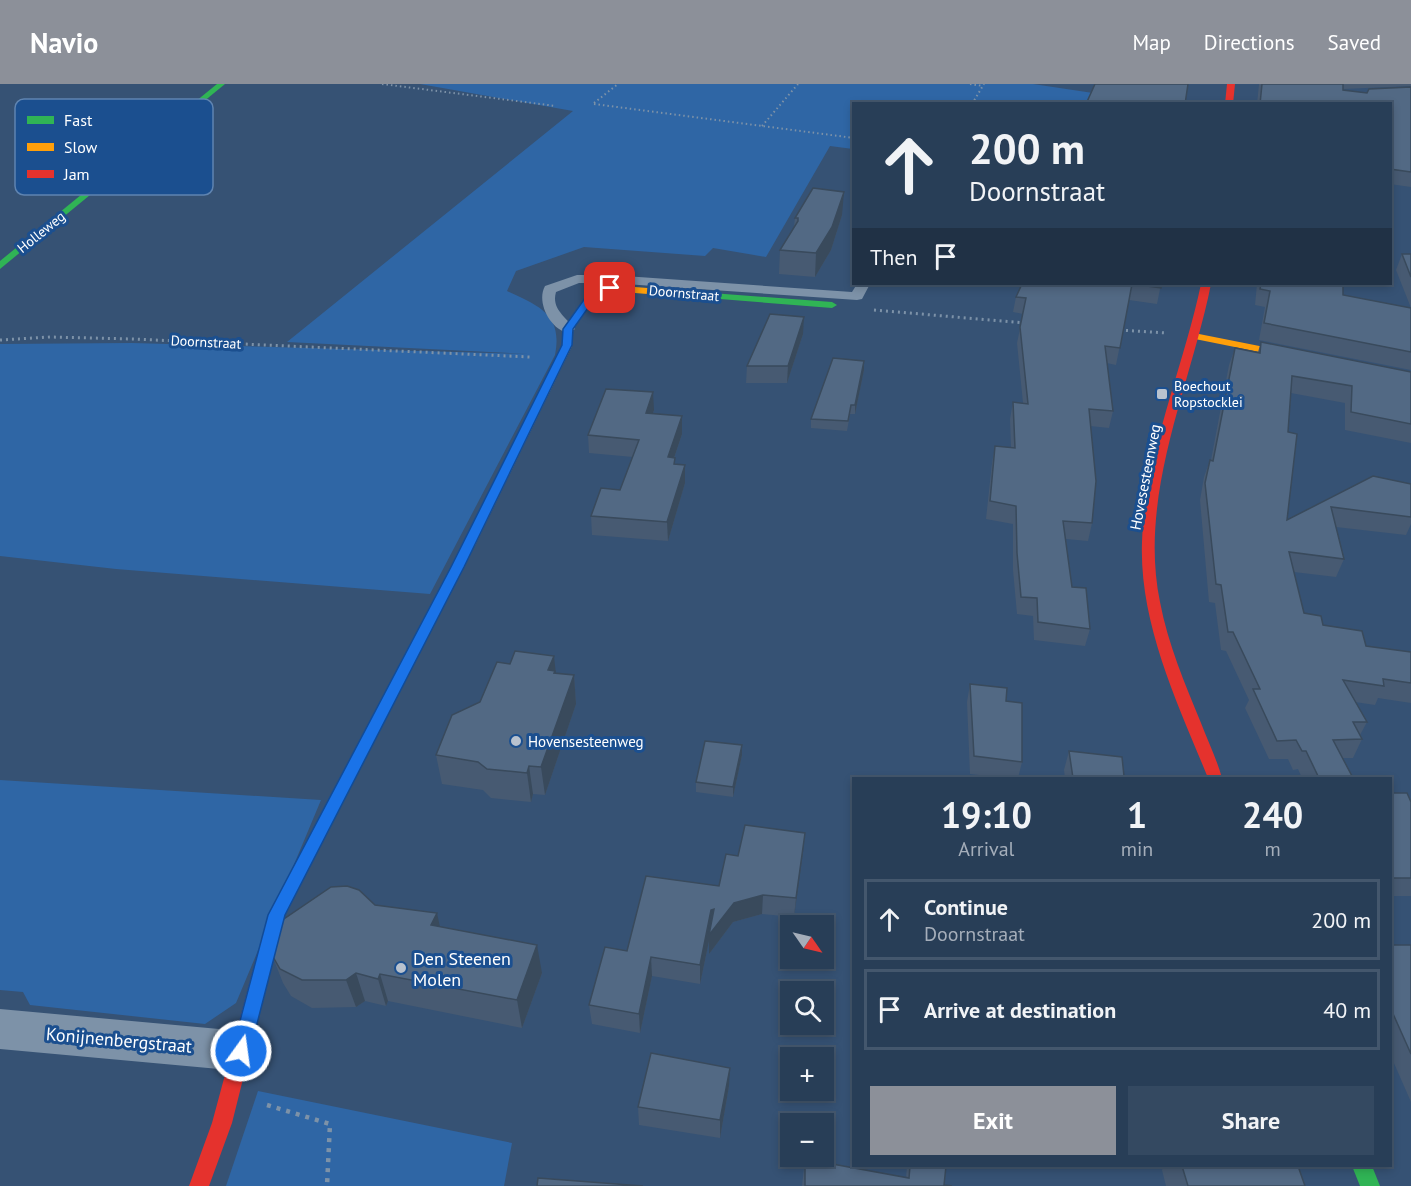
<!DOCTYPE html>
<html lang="en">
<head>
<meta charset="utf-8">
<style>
  body { margin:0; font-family:"PT Sans",sans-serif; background:#344961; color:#f1f3f6; height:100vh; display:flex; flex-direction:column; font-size:22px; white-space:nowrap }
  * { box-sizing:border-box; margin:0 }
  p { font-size:20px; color:#a5aeba }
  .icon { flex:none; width:33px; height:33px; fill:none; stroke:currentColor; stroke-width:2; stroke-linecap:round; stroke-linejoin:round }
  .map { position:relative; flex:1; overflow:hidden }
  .sheet { position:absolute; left:852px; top:693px; width:540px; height:390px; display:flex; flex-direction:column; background:#283e57; border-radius:0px; box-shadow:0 3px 9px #0003,0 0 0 2px #44576d }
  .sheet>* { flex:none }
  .banner { position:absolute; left:852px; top:18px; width:540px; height:183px; border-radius:0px; box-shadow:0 3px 9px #0003,0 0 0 2px #44576d; background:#283e57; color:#f1f3f6; overflow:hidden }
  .needle { width:39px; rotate:124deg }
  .tools { position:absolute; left:780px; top:831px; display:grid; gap:12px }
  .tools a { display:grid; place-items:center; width:54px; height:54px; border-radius:0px; background:#283e57; box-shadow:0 3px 9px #0003,0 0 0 2px #44576d; font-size:30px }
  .pin { position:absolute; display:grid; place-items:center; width:51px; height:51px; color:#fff; margin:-26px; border-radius:12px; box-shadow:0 3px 9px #0006 }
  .me { position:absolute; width:66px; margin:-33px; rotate:14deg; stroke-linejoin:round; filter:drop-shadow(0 0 4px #0008) }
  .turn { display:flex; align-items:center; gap:21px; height:126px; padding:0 18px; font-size:27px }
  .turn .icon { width:78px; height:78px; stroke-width:2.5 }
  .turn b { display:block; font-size:42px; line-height:51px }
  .then { display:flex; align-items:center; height:57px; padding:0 18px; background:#0003; gap:12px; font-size:22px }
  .eta { display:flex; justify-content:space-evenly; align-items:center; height:102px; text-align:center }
  .eta b { font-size:36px; font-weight:800; line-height:42px }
  .action { display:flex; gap:12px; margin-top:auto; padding:12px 18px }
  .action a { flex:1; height:69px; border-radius:0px; background:#8c9099; color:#fff; font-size:24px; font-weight:800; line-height:69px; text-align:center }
  .action a+a { background:#344961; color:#f1f3f6 }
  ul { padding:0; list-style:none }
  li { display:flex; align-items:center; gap:18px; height:81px; margin:0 12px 9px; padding:0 6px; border:3px solid #44576d; border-radius:0px }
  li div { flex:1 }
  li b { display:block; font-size:22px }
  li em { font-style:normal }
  header { display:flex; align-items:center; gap:36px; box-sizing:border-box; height:84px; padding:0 30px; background:#8c9099; color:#fff }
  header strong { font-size:28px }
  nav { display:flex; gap:33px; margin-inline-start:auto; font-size:21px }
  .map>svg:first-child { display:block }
</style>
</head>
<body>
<header>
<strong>Navio</strong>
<nav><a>Map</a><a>Directions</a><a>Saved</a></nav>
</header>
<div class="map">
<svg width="1411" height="1102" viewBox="0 0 1411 1102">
  <rect width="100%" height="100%" fill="#365274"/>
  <g fill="#2f66a5">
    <path d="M420 0H1033L1093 9 1097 20H854L853 65 830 62 766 173 713 164 705 172 584 163 516 187 507 207C539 222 563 230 555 271L430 510 116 485 0 472V260L132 259 528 270 287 258 573 27Z"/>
    <path d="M0 696 321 716 236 919 205 940 30 921 23 908 0 906Z"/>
    <path d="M258 1007 512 1059 504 1102H226Z"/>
  </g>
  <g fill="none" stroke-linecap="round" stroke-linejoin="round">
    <g stroke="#7d92a8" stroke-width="2" stroke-dasharray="1.5 3" stroke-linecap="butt">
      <path d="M382 0 556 22"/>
      <path d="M970 0 983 2"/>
      <path d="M594 19 618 0"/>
      <path d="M594 20 854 54"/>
      <path d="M972 20 984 0"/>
      <path d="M762 42 798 0"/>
    </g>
    <g stroke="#7d92a8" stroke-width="3" stroke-dasharray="2 4" stroke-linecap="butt">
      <path d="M874 226 1025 239"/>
      <path d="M1120 246 1166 249"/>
      <path d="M0 256 50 253 133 255 530 273"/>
    </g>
    <path stroke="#7d92a8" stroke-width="4.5" stroke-dasharray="4 6" stroke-linecap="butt" d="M267 1021 330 1040 327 1102"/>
    <path fill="#7d92a8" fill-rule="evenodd" d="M577 191H610L852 208 857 200H870L862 215 857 216 610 199H579L556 208C551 225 566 233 575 245L568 249C550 245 536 218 545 202Z"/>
    <path fill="#7d92a8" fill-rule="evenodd" d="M0 925 241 947 257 953 263 967 257 981 241 987 0 965Z"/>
    <g fill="#30b455" fill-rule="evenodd">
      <path d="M217 0H225L0 185V177Z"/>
      <path d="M685 207 832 218 837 221 832 224 682 212 680 210Z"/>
      <path d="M469 457 475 461 330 744 328 748 322 750 316 748 314 744 463 461Z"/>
      <path d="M1352 1082H1372L1380 1102H1360Z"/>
    </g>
    <g fill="#ff9f0a" fill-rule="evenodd">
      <path d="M610 201 685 207 690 210 685 213 610 207C595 208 581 230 574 243 572 248 572 256 572 262L475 461 469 465 465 464 463 461 562 262 563 245 589 210 598 203Z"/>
      <path d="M1194 249 1304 271 1309 274 1304 277 1190 254V250Z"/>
    </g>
    <g fill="#e5322d" fill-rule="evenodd">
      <path d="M1227 0H1235L1233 20H1225Z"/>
      <path d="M1201 200H1211C1190 304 1138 411 1160 518 1168 560 1185 600 1201 639 1208 657 1217 676 1222 694H1208C1178 620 1139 540 1142 458 1145 370 1183 285 1201 200Z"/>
      <path d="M322 738 328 740 330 744 284 831 232 1039 209 1102H189L212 1039 268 831 316 740Z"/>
    </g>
  </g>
  <g fill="#475a72">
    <path d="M1259 0H1411V2L1343 5V6L1367 9 1411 3V103L1390 100V20H1257Z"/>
    <path d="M842 131 831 166 815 193 779 190 780 166 794 143 795 134Z"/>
    <path d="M1402 170H1411V286L1259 256 1265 223 1255 221 1257 200H1343V211L1411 224 1396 186Z"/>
    <path d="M1022 200H1161L1157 220 1129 216 1116 281 1107 279 1113 327 1109 344 1090 342 1092 439 1088 457 1066 455 1072 503 1090 545 1085 562 1034 556 1033 532 1017 530 1013 486V440L986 435 992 379 995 362 1011 364 1010 335 1013 318 1023 319 1017 259 1023 230 1013 228 1016 213Z"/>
    <path d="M803 250 787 299H746L747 282Z"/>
    <path d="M1261 258 1411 288V359L1345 346V319L1291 309 1288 348 1287 436 1411 400V440L1406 451 1336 443 1344 475 1336 493 1294 488 1304 529 1323 541 1366 562 1411 568V619L1378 614 1375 621 1355 618 1367 638 1360 651 1362 655 1353 674H1342L1353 694H1302L1298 685 1293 686 1288 675H1269L1245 624 1249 616 1226 567 1221 566 1215 519 1209 518 1200 416 1204 393 1210 376H1211L1229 281 1235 264 1258 268Z"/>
    <path d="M864 277V286L855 330H850L847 347 811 344V335Z"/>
    <path d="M654 326 653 329 682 350 674 374H675V380L685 381V399L668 457 592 451 591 432 620 406 633 373 589 369 588 351Z"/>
    <path d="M556 589 574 591 576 620 545 711 533 710 531 718 491 714 483 706 442 700 436 671Z"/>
    <path d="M970 600 1006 617 1022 678 1018 694H1004L970 690 967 618Z"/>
    <path d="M1069 667 1124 692 1142 694H1065L1064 686Z"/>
    <path d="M742 671 733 713 696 708V698Z"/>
    <path d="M1390 709 1411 718V812H1390Z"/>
    <path d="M803 768 794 833 762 830 733 838 709 870V857L700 900 652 892 640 949 592 940 589 921 627 867 719 802 738 772Z"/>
    <path d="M375 821 440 842 542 889 522 944 388 917 386 922 365 917 356 923 312 924 291 912 283 899 272 871Z"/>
    <path d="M1390 861H1411V1018L1390 970Z"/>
    <path d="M729 1002 720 1054 639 1041 638 1023Z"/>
    <path d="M805 1075 906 1094 907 1082H946L944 1101 952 1102H802Z"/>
    <path d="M1164 1082H1298L1305 1102H1166L1162 1086Z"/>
  </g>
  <g fill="#394a5c">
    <path d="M844 108 842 131 831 166 815 193 816 169Z"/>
    <path d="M804 233 803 250 787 299 788 282Z"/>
    <path d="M864 277V286L855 330V321Z"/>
    <path d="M653 308 654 326 647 347 646 329Z"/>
    <path d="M682 332V350L668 392V373Z"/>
    <path d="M685 381V399L668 457 667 438Z"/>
    <path d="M554 572 557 600 548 586Z"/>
    <path d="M574 591 576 620 545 711 541 683Z"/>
    <path d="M742 661V671L733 713V703Z"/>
    <path d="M529 682 533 710 531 718 527 689Z"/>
    <path d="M805 749 803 768 794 833 796 814Z"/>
    <path d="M763 811 762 830 733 838 709 870V857L700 900V881L711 826Z"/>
    <path d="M437 829 443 857 431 841Z"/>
    <path d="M537 861 542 889 522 944 517 916Z"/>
    <path d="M651 873 652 892 640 949 639 930Z"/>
    <path d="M356 889 365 917 356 923 346 896Z"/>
    <path d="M380 890 388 917 386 922 378 895Z"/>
    <path d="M730 984 729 1002 720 1054V1036Z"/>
  </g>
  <g fill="#526984" stroke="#394a5c" stroke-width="1.5">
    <path d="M1095 0H1188L1185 20H1086Z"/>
    <path d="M1262 0H1343V6L1367 9 1369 5 1411 3V88L1390 85V20H1260Z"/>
    <path d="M813 104 844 108 832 143 816 169 780 166 798 137V134H795Z"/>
    <path d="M1402 170H1411V193Z"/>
    <path d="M1022 200H1161V204L1132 200 1120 264 1105 262 1113 327 1089 325 1096 397 1092 439 1063 437 1072 503 1086 504 1090 545 1038 538 1037 514 1021 513 1017 469 1016 422 990 417 995 362 1015 364 1013 318 1028 320 1020 243 1026 214 1016 213Z"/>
    <path d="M1261 200H1343V211L1411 224V268L1264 239 1270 207 1260 205Z"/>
    <path d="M770 230 804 233 788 282H747Z"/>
    <path d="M1261 258 1411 288V340L1351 328 1352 302 1292 292 1288 348 1297 350 1287 436 1373 392 1411 400V433L1331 423 1344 475 1289 468 1304 529 1321 532 1323 541 1362 547 1366 562 1411 568V599L1383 595 1384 602 1343 596 1367 638H1353L1362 655 1333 656 1353 694H1319L1306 667H1302L1296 656 1277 657 1253 605H1260L1233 548H1228L1221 501 1216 500 1205 399 1210 376 1213 377 1235 264 1260 269Z"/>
    <path d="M833 274 864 277 855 321H851L848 337 811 335Z"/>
    <path d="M606 305 653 308 646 329 682 332 668 373 675 374 674 380 685 381 667 438 591 432 601 404 620 406 639 356 588 351Z"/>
    <path d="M515 567 554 572 548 586 555 587 554 589 574 591 541 683 529 682 527 689 487 685 478 678 436 671 452 631 480 618 497 578 510 580Z"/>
    <path d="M970 600 1007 604 1006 617 1022 619V678L974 672Z"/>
    <path d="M705 657 742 661 733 703 696 698Z"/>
    <path d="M1069 667 1122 673 1124 692 1142 694H1073Z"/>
    <path d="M1390 709H1407L1411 718V794H1390Z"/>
    <path d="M745 741 805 749 796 814 763 811 734 819 709 851 714 825 711 826 700 881 651 873 639 930 589 921 605 863 627 867 646 792 719 802 726 770 738 772Z"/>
    <path d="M347 802 359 806 375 821 437 829 431 841 537 861 517 916 380 890 378 895 356 889 346 896H302L280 885 272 871 281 837 331 803Z"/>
    <path d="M1390 861H1411V970L1390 923Z"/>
    <path d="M651 969 730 984 720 1036 638 1023Z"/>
    <path d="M805 1075 909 1094 910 1082H946L944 1101 952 1102H805Z"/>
    <path d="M1182 1082H1298L1305 1102H1188Z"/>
    <path d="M538 1094 643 1102H537Z"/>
  </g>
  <path fill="#1a73e8" stroke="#114b97" stroke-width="1.5" d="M610 201 615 204 613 206 603 207 595 214 573 245 572 261 464 483 285 831 250 967 248 973 241 976 235 973 232 967 268 831 451 483 562 261 563 245 588 210 597 203Z"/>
  <g fill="#b9c2ce" stroke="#1b4f8f" stroke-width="2">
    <rect x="1156" y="304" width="12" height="12" rx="3"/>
    <circle cx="516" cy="657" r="6"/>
    <circle cx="401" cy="884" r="6"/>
  </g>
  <g text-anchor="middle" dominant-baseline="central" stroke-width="6" stroke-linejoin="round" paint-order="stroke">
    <g font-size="14" fill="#fff" stroke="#1b4f8f">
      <text transform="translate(41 148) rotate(-39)">Holleweg</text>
      <text transform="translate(684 209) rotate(5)">Doornstraat</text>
      <text transform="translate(206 258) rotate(3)">Doornstraat</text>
    </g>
    <g font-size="14" fill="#fff" stroke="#1b4f8f" text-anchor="start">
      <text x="1174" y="302">Boechout<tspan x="1174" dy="16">Ropstocklei</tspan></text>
    </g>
    <g font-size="15" fill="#fff" stroke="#1b4f8f">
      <text transform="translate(1145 393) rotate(-79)">Hovesesteenweg</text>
    </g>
    <g font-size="15" fill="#fff" stroke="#1b4f8f" text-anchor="start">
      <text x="528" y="657">Hovensesteenweg</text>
    </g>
    <g font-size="18" fill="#fff" stroke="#1b4f8f" text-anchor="start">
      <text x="413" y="874">Den Steenen<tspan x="413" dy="21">Molen</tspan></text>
    </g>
    <g font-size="18" fill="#fff" stroke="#1b4f8f">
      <text transform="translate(119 956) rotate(5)">Konijnenbergstraat</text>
    </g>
  </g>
  <rect x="15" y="15" width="198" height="96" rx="9" fill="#1b4f8f" stroke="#5f84b1" stroke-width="1.5"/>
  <rect x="27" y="32" width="27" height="8" fill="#30b455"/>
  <rect x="27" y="59" width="27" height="8" fill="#ff9f0a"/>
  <rect x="27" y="86" width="27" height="8" fill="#e5322d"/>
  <g font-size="16" fill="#fff">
    <text x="64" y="42">Fast</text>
    <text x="64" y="69">Slow</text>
    <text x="64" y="96">Jam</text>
  </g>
</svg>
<div class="tools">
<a><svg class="needle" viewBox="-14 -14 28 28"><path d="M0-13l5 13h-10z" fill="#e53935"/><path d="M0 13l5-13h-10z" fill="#a5aeba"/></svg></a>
<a><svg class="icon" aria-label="search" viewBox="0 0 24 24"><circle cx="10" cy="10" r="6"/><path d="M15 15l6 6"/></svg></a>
<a>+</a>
<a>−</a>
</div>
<div class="pin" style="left:610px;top:204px;background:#d93025"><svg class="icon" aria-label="arrive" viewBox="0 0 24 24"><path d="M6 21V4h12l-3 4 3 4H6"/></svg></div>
<svg class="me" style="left:241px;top:967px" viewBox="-20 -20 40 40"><circle r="17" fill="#1a73e8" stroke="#fff" stroke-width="3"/><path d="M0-11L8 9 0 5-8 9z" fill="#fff"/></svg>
<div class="banner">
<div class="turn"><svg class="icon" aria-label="ahead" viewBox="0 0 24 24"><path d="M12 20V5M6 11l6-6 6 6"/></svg><div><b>200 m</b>Doornstraat</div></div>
<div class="then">Then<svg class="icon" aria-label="arrive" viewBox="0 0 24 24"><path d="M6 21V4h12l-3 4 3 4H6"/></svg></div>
</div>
<section class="sheet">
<div class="eta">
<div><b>19:10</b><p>Arrival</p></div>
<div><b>1</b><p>min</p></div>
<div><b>240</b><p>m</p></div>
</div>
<ul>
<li><svg class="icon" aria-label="ahead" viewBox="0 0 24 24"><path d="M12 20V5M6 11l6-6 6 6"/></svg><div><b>Continue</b><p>Doornstraat</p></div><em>200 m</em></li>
<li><svg class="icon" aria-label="arrive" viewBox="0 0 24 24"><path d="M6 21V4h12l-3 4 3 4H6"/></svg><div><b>Arrive at destination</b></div><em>40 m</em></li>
</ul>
<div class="action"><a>Exit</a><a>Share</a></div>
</section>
</div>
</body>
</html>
